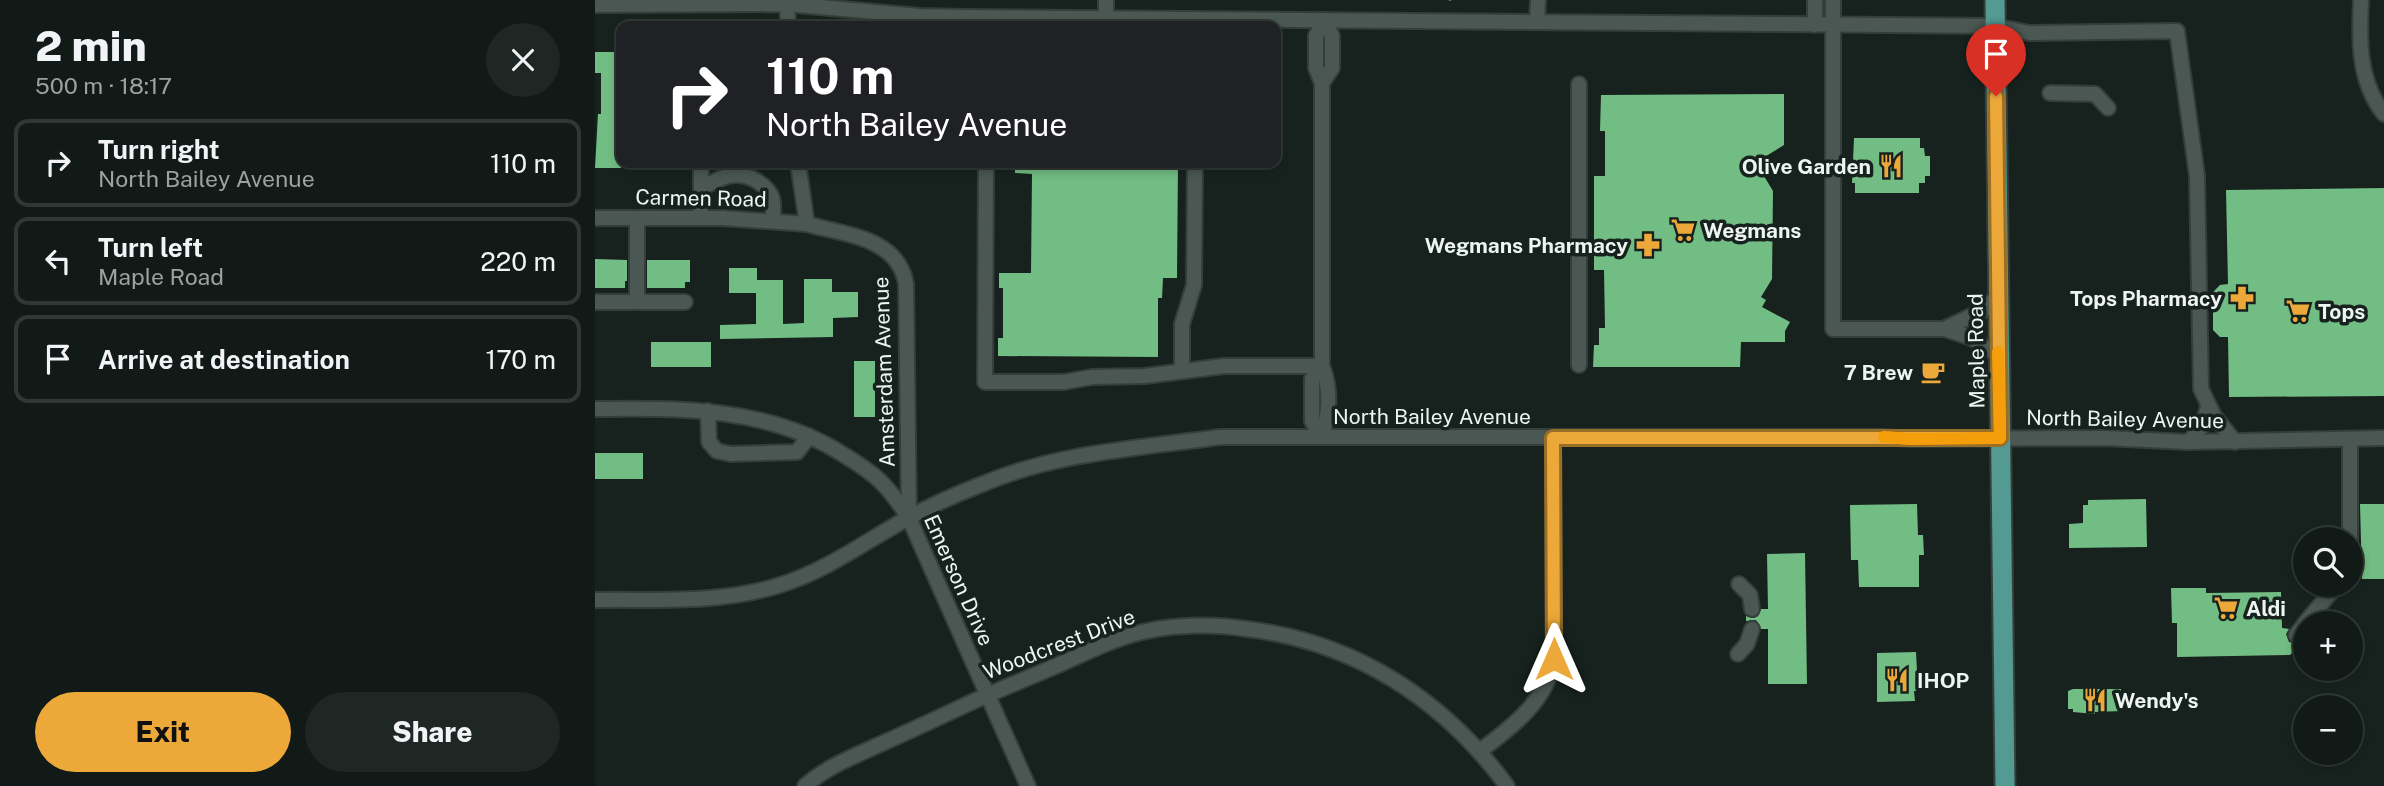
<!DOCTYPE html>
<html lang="en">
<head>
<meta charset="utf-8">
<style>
  body { margin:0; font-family:"Public Sans",sans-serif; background:#1e2723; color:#f1f3f6; height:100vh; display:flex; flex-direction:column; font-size:26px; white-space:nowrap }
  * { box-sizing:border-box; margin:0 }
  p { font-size:23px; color:#9ca1a1 }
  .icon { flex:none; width:38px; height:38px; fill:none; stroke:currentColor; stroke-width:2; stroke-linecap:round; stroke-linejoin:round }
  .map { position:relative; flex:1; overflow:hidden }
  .details { display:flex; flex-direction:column; background:#111a16; width:595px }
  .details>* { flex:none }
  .banner { position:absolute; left:21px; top:21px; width:665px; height:147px; border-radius:14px; box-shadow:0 4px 10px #0003,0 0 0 2px #303835; background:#202124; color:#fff; overflow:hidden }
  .controls { position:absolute; left:1698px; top:527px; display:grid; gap:14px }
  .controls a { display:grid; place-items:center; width:70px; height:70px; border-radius:50%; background:#111a16; box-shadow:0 4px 10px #0003,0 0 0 2px #303835; font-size:35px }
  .pin { position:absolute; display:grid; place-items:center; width:60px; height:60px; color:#fff; margin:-72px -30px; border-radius:50% 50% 50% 0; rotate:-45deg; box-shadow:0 0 7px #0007 }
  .pin .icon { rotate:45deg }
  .me { position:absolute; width:77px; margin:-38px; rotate:0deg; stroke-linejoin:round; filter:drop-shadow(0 0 5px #0008) }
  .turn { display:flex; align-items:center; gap:24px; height:147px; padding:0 35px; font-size:32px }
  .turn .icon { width:91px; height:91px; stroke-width:2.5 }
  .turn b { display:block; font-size:49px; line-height:60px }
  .round { display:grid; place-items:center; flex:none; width:74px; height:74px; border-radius:37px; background:#1e2723 }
  .overview { display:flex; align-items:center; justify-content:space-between; height:119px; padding:0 35px }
  h1 { font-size:42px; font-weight:800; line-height:52px }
  .cta { display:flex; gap:14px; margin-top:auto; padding:14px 35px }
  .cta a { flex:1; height:80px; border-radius:42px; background:#eca93a; color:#111; font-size:28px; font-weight:800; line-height:80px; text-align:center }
  .cta a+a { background:#1e2723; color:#f1f3f6 }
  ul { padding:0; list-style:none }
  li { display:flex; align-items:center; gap:21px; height:88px; margin:0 14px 10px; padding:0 21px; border:4px solid #303835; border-radius:14px }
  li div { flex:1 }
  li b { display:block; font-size:26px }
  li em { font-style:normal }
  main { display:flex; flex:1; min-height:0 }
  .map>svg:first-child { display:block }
</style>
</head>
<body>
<main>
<section class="details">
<div class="overview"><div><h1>2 min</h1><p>500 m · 18:17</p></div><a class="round"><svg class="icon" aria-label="close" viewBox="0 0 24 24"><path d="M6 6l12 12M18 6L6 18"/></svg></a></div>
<ul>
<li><svg class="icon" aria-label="right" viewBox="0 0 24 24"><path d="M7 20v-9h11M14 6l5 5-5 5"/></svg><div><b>Turn right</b><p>North Bailey Avenue</p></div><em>110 m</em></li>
<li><svg class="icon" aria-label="left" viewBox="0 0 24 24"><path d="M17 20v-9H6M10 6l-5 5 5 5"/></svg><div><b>Turn left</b><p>Maple Road</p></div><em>220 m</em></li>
<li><svg class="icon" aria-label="arrive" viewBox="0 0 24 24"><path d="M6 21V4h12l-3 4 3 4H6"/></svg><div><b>Arrive at destination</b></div><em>170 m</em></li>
</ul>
<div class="cta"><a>Exit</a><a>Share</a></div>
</section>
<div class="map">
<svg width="1789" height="786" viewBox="0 0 1789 786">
  <rect width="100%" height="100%" fill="#17221e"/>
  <g fill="#72bd83">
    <path d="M0 52H26V73H20L19 106V147H26V168H0L3 114H6V73H0Z"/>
    <path d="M1189 94V145L1168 158 1173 168 1166 171 1178 191 1177 279 1166 297 1171 300 1167 307 1195 322 1190 331V342H1146L1145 367H998L999 345H1004V328H1010L1009 270H999V176H1010V131H1005L1006 95Z"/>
    <path d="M1259 138H1325V148H1329L1330 156H1335V176H1330V183H1324V193H1260V183H1257Z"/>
    <path d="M420 163H583L582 278H568L567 298H563V357L403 356V338H408V288H404V273H436L437 174 420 173Z"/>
    <path d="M1789 188V396L1634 397 1633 337H1625L1618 330V292L1625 285 1633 284 1631 190Z"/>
    <path d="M0 259 32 260V281H30V288H0Z"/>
    <path d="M52 260H95V282H90V288H52Z"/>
    <path d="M134 268H162V280H188V324L209 323V279H237V292H263V317L238 318V337L125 339V325L161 324V293H134Z"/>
    <rect x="56" y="342" width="60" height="25"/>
    <rect x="259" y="361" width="21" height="56"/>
    <rect x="0" y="453" width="48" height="26"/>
    <path d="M1551 499 1552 547 1474 548V524L1488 523V505H1493V500Z"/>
    <path d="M1322 504 1323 535H1328L1329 555H1324V587H1264L1263 560H1256L1255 505Z"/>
    <path d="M1765 504H1789V579H1767Z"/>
    <path d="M1210 553 1212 684H1173V629H1166L1161 620 1151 621V616L1159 618 1163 616 1166 609H1173L1172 554Z"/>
    <path d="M1576 588H1611V593L1686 592 1687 628 1694 629 1691 634 1694 642 1705 644 1695 655 1582 657V623H1577Z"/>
    <path d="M1321 652 1323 691H1319L1320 701 1282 702V653Z"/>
    <path d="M1478 689H1526V711L1500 712V714L1478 712V709H1473V691Z"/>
  </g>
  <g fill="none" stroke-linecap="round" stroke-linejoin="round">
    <g stroke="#363e3b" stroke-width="18">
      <g id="minor">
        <path d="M192 0 193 26"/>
        <path d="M511 0V18"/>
        <path d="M1238 0V329H1350L1377 338 1403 355"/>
        <path d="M1766 0C1764 40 1763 81 1789 114"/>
        <path d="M0 5 192 4 324 16 371 17 1400 26 1434 33 1582 31 1602 176 1606 389 1619 416 1640 442"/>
        <path d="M942 22 943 0"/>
        <path d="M1220 25V0"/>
        <path d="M727 83 737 68V36L730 20"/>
        <path d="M1455 93 1500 94 1513 108"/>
        <path d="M106 163V218"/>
        <path d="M203 163 212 224C250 235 303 237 311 284L314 518"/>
        <path d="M391 163 390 382H469L497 377 550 376 629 366H727"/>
        <path d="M106 189C125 177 141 169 162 181 168 185 175 191 177 198 179 204 178 213 178 220"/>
        <path d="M0 218H127L212 224"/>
        <path d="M0 302H90"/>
        <path d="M42 302V218"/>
        <path d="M1351 328 1387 311 1403 296"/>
        <path d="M984 365V84"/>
        <path d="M587 371V324L599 285 600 163"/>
        <path d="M0 409C86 408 174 407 249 455 262 463 277 472 288 484 298 494 306 506 314 518L433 786"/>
        <path d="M113 411 114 442 122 451 136 454 202 452 214 436"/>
        <path d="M726 437C735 415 736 388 727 366V83L721 68V36L730 20"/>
        <path d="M726 437 717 421V379L727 366"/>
        <path d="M1755 439V570"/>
        <path d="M1594 442 1608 425 1613 406"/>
        <path d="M1144 584 1155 595 1157 609"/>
        <path d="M0 600C61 599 126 604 185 585 231 571 271 541 313 518 337 505 364 493 390 483 465 452 546 448 625 437H1288L1315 439 1509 438 1594 442 1789 438"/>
        <path d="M1710 623 1743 584"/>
        <path d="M1701 635 1710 624"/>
        <path d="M1143 654 1152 644 1157 629"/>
        <path d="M885 751C917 727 952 701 959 659L958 438"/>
        <path d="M210 786C230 768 255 758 279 747 308 734 337 721 366 707 398 692 431 679 463 665 490 653 518 639 547 632 582 624 617 624 652 629 760 642 848 699 912 786"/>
      </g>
    </g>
    <g stroke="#363e3b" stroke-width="23">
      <path id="major" d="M1400 0 1410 786"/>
    </g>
    <path stroke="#5f6965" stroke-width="2.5" stroke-dasharray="5 3.5" stroke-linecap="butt" d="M855 0V1"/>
    <use href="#minor" stroke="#4a5752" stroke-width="14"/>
    <use href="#major" stroke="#529a92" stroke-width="19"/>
  </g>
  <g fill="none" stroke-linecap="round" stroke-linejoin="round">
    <g stroke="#996e26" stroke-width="18">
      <path id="route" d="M959 659 958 438H1405L1401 96"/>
    </g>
    <use href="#route" stroke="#eca93a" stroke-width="12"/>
    <path stroke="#f59e0b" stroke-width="12" d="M1289 437 1315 439 1405 438 1403 352"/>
  </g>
  <defs>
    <g id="restaurant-bare" transform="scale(1.89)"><path d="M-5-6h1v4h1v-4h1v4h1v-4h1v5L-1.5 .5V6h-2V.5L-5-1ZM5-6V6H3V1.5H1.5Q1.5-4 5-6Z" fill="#eca93a" stroke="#17221e" stroke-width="2.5" paint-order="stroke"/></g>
    <g id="supermarket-bare" transform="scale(1.89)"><path d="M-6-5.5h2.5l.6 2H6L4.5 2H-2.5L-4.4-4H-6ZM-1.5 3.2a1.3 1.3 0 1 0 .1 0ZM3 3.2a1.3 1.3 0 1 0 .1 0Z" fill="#eca93a" stroke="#17221e" stroke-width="2.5" paint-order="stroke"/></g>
    <g id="pharmacy-bare" transform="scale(1.89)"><path d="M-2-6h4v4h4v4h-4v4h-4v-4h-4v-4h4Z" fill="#eca93a" stroke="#17221e" stroke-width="2.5" paint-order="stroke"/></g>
    <g id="cafe-bare" transform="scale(1.89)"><path d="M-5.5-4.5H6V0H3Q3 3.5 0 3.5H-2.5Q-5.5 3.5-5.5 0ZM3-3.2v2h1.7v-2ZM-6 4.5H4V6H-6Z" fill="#eca93a" stroke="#17221e" stroke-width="2.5" paint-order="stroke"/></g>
  </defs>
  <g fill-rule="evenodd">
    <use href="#restaurant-bare" x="1296" y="166"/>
    <use href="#supermarket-bare" x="1088" y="230"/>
    <use href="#pharmacy-bare" x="1053" y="245"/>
    <use href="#pharmacy-bare" x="1647" y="298"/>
    <use href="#supermarket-bare" x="1703" y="311"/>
    <use href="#cafe-bare" x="1338" y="372"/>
    <use href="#supermarket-bare" x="1631" y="608"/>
    <use href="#restaurant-bare" x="1302" y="680"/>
    <use href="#restaurant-bare" x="1500" y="700"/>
  </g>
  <g text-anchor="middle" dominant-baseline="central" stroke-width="7" stroke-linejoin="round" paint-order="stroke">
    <g font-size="21" font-weight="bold" fill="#edf4f1" stroke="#17221e" text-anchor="start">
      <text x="1276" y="166" text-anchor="end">Olive Garden</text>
      <text x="1108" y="230">Wegmans</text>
      <text x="1033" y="245" text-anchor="end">Wegmans Pharmacy</text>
      <text x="1627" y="298" text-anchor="end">Tops Pharmacy</text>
      <text x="1723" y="311">Tops</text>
      <text x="1318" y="372" text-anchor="end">7 Brew</text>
      <text x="1651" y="608">Aldi</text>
      <text x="1322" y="680">IHOP</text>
      <text x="1520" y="700">Wendy's</text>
    </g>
    <g font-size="21" fill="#edf4f1" stroke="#17221e">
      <text transform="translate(106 198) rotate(1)">Carmen Road</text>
      <text transform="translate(1381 351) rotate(-91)">Maple Road</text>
      <text transform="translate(289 372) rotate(-92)">Amsterdam Avenue</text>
      <text x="837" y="416">North Bailey Avenue</text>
      <text transform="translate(1530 419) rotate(1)">North Bailey Avenue</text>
      <text transform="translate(364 580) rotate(66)">Emerson Drive</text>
      <text transform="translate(464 644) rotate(-21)">Woodcrest Drive</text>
    </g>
  </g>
</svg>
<div class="controls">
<a><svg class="icon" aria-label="search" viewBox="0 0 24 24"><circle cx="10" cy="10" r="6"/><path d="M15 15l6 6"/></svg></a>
<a>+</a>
<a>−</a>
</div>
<div class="pin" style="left:1401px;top:96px;background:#d93025"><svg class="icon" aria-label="arrive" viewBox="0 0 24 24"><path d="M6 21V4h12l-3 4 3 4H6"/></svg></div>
<svg class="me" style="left:959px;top:659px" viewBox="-20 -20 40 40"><path d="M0-17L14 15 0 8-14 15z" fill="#eca93a" stroke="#fff" stroke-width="4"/></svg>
<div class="banner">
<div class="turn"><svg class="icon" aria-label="right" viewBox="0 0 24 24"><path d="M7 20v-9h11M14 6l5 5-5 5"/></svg><div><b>110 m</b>North Bailey Avenue</div></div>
</div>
</div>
</main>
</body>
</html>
